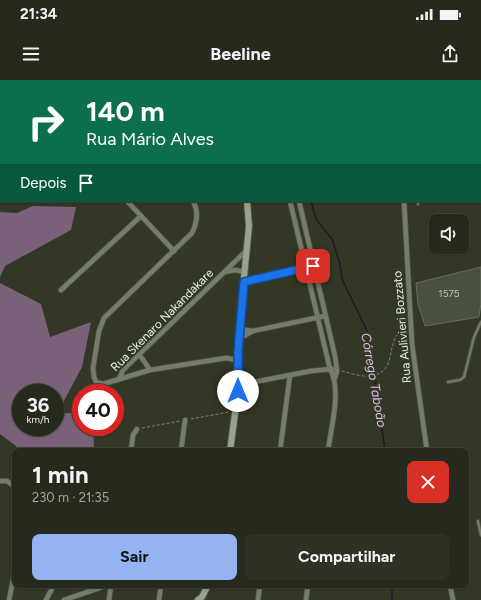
<!DOCTYPE html>
<html lang="pt">
<head>
<meta charset="utf-8">
<style>
  body { margin:0; font-family:Figtree,sans-serif; background:#2e3225; color:#f1f3f6; height:100vh; display:flex; flex-direction:column; font-size:15px; white-space:nowrap }
  * { box-sizing:border-box; margin:0 }
  p { font-size:13px; color:#a4a7a3 }
  .icon { flex:none; width:22px; height:22px; fill:none; stroke:currentColor; stroke-width:2; stroke-linecap:round; stroke-linejoin:round }
  .map { position:relative; flex:1; overflow:hidden }
  .drawer { position:absolute; left:12px; top:368px; width:457px; height:140px; display:flex; flex-direction:column; background:#262a1c; border-radius:8px; box-shadow:0 1px 3px #0004,0 0 0 1px #42463b }
  .drawer>* { flex:none }
  .banner { position:absolute; left:0px; top:0px; width:481px; height:122px; box-shadow:0 1px 3px #0004,0 0 0 1px #42463b; background:#0b6e4f; color:#fff; overflow:hidden }
  .fabs { position:absolute; left:429px; top:134px; display:grid; gap:8px }
  .fabs a { display:grid; place-items:center; width:40px; height:40px; border-radius:8px; background:#262a1c; box-shadow:0 1px 3px #0004,0 0 0 1px #42463b; font-size:20px }
  .speed { position:absolute; left:12px; top:304px; display:flex; gap:8px; font-size:20px; font-weight:700; text-align:center }
  .speed>* { display:grid; place-content:center; width:52px; height:52px; border-radius:50%; background:#262a1c; box-shadow:0 1px 3px #0004,0 0 0 1px #42463b; line-height:1 }
  .speed small { font-size:10px; font-weight:400 }
  .speed .limit { border:6px solid #d22; background:#fff; color:#111 }
  .pin { position:absolute; display:grid; place-items:center; width:34px; height:34px; color:#fff; margin:-17px; border-radius:8px; box-shadow:0 2px 6px #0006 }
  .me { position:absolute; width:44px; margin:-22px; rotate:0deg; stroke-linejoin:round; filter:drop-shadow(0 0 3px #0008) }
  .turn { display:flex; align-items:center; gap:14px; height:84px; padding:0 20px; font-size:18px }
  .turn .icon { width:52px; height:52px; stroke-width:2.5 }
  .turn b { display:block; font-size:28px; line-height:34px }
  .then { display:flex; align-items:center; height:38px; padding:0 20px; background:#0003; gap:8px; font-size:15px }
  .round { display:grid; place-items:center; flex:none; width:42px; height:42px; border-radius:8px; background:#2e3225 }
  .overview { display:flex; align-items:center; justify-content:space-between; height:68px; padding:0 20px }
  h1 { font-size:24px; font-weight:700; line-height:30px }
  .button { display:flex; gap:8px; margin-top:auto; padding:8px 20px }
  .button a { flex:1; height:46px; border-radius:8px; background:#95b2f1; color:#111; font-size:16px; font-weight:700; line-height:46px; text-align:center }
  .button a+a { background:#2e3225; color:#f1f3f6 }
  .status { display:flex; justify-content:space-between; align-items:center; height:28px; padding:0 20px; background:#262a1c; direction:ltr }
  .status svg { height:11px; fill:currentColor }
  header { display:flex; justify-content:space-between; align-items:center; height:52px; padding:0 20px; background:#262a1c; font-size:18px; font-weight:700 }
  .map>svg:first-child { display:block }
</style>
</head>
<body>
<div class="status"><b>21:34</b><svg viewBox="0 0 49 12"><path d="M0 12V9h3v3zM5 12V6h3v6zM10 12V3h3v9zM15 12V0h3v12zM26 1h20v11H26zM47 4h2v5h-2z"/></svg></div>
<header><svg class="icon" aria-label="menu" viewBox="0 0 24 24"><path d="M4 6h16M4 12h16M4 18h16"/></svg>Beeline<svg class="icon" aria-label="share" viewBox="0 0 24 24"><path d="M12 15V3M7 8l5-5 5 5M5 13v7h14v-7"/></svg></header>
<div class="map">
<svg width="481" height="520" viewBox="0 0 481 520">
  <rect width="100%" height="100%" fill="#323825"/>
  <g fill="#786179" fill-rule="evenodd">
    <path d="M33 126 76 127 71 150 5 186 0 197V132L17 133Z"/>
    <path d="M0 203 41 224 50 257 91 242 82 287 57 334 81 332V347H93L94 367 87 371H18L16 366 0 354ZM21 313H55V347H21Z"/>
  </g>
  <g fill="none" stroke-linecap="round" stroke-linejoin="round">
    <g stroke="#281529" stroke-width="1.5">
      <path d="M234 0 235 1"/>
      <path d="M310 1V0"/>
      <path d="M311 121 316 139 332 159 340 184 342 199 369 255 385 371"/>
      <path d="M392 505V520"/>
    </g>
  </g>
  <path fill="#49503c" stroke="#666d58" d="M481 187V223L479 237 425 246 418 224 416 203Z"/>
  <g fill="none" stroke-linecap="round" stroke-linejoin="round">
    <g stroke="#4f5543" stroke-width="4">
      <g id="lane">
        <path d="M418 121V124"/>
        <path d="M448 302 460 300 464 297 474 257 481 242"/>
        <path d="M478 441 481 455"/>
      </g>
    </g>
    <g stroke="#4f5543" stroke-width="6">
      <g id="street">
        <path d="M221 0 222 1"/>
        <path d="M248 0 249 1"/>
        <path d="M50 1 51 0"/>
        <path d="M283 1V0"/>
        <path d="M289 1V0"/>
        <path d="M417 1V0"/>
        <path d="M0 71 1 70"/>
        <path d="M0 110H1"/>
        <path d="M127 121 174 171"/>
        <path d="M193 121C199 132 197 143 192 153L104 238 99 251 93 288 94 297 96 302 103 304 150 290 226 278 237 280"/>
        <path d="M290 121 330 289C342 310 331 347 328 371"/>
        <path d="M299 121 335 276 337 291 335 298"/>
        <path d="M404 121 412 264 427 371"/>
        <path d="M225 192 235 190 245 192"/>
        <path d="M244 202 308 187"/>
        <path d="M61 210 141 136"/>
        <path d="M239 249 253 251"/>
        <path d="M238 259 253 251 325 236"/>
        <path d="M139 274 150 290"/>
        <path d="M119 299 123 290 247 170"/>
        <path d="M238 305 311 291 332 289"/>
        <path d="M131 371 133 355 137 349"/>
        <path d="M181 371 185 340"/>
        <path d="M280 371 290 295"/>
        <path d="M0 401H7L15 407"/>
        <path d="M450 505 453 520"/>
        <path d="M9 520 15 490"/>
        <path d="M46 520 54 505"/>
        <path d="M64 520 108 505"/>
        <path d="M109 520 111 505"/>
        <path d="M159 520 161 505"/>
        <path d="M258 520 260 505"/>
        <path d="M306 520 308 505"/>
      </g>
    </g>
    <g stroke="#4f5543" stroke-width="8">
      <g id="secondary">
        <path d="M150 0 151 1"/>
        <path d="M230 371 238 311V259L249 146 247 121"/>
        <path d="M198 520 202 517 208 505"/>
      </g>
    </g>
    <g stroke="#7e8373" stroke-width="1" stroke-dasharray="3 2" stroke-linecap="butt">
      <path d="M342 291C350 293 361 297 369 296 401 293 382 261 405 248"/>
      <path d="M77 314 93 306"/>
      <path d="M191 339 229 332"/>
      <path d="M142 348 180 341"/>
    </g>
    <use href="#lane" stroke="#767b6d" stroke-width="2"/>
    <use href="#street" stroke="#767b6d" stroke-width="4.5"/>
    <use href="#secondary" stroke="#9ba28c" stroke-width="6"/>
  </g>
  <g fill="none" stroke-linecap="round" stroke-linejoin="round">
    <g stroke="#114b97" stroke-width="10">
      <path id="route" d="M238 311V272L244 202 313 186"/>
    </g>
    <use href="#route" stroke="#1a73e8" stroke-width="7"/>
  </g>
  <g text-anchor="middle" dominant-baseline="central" stroke-width="4" stroke-linejoin="round" paint-order="stroke">
    <g font-size="10" fill="#c0c5b7">
      <text x="449" y="213">1575</text>
    </g>
    <g font-size="12" fill="#e8ece0" stroke="#323825">
      <text transform="translate(162 240) rotate(-45)">Rua Skenaro Nakandakare</text>
      <text transform="translate(402 247) rotate(-95)">Rua Aulivieri Bozzato</text>
    </g>
    <g font-size="13" font-style="italic" fill="#e7bdea" stroke="#323825">
      <text transform="translate(374 300) rotate(80)">Córrego Taboão</text>
    </g>
  </g>
</svg>
<div class="fabs">
<a><svg class="icon" aria-label="sound" viewBox="0 0 24 24"><path d="M4 9h4l5-4v14l-5-4H4zM17 9q2 3 0 6"/></svg></a>
</div>
<div class="speed"><div>36<small>km/h</small></div><div class="limit">40</div></div>
<div class="pin" style="left:313px;top:186px;background:#d93025"><svg class="icon" aria-label="arrive" viewBox="0 0 24 24"><path d="M6 21V4h12l-3 4 3 4H6"/></svg></div>
<svg class="me" style="left:238px;top:311px" viewBox="-20 -20 40 40"><circle r="19" fill="#fff"/><path d="M0-13L10 11 0 6-10 11z" fill="#1a73e8"/></svg>
<div class="banner">
<div class="turn"><svg class="icon" aria-label="right" viewBox="0 0 24 24"><path d="M7 20v-9h11M14 6l5 5-5 5"/></svg><div><b>140 m</b>Rua Mário Alves</div></div>
<div class="then">Depois<svg class="icon" aria-label="arrive" viewBox="0 0 24 24"><path d="M6 21V4h12l-3 4 3 4H6"/></svg></div>
</div>
<section class="drawer">
<div class="overview"><div><h1>1 min</h1><p>230 m · 21:35</p></div><a class="round" style="background:#d93025;color:#fff"><svg class="icon" aria-label="close" viewBox="0 0 24 24"><path d="M6 6l12 12M18 6L6 18"/></svg></a></div>
<div class="button"><a>Sair</a><a>Compartilhar</a></div>
</section>
</div>
</body>
</html>
